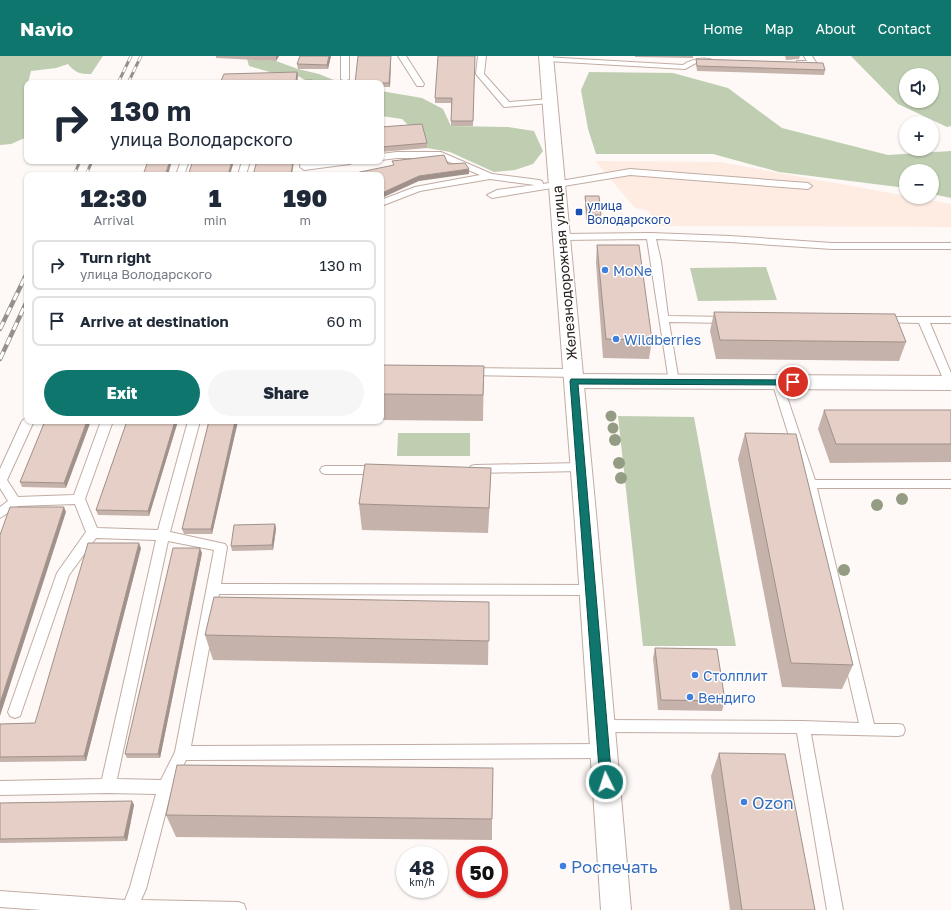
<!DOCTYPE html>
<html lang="en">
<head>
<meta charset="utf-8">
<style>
  body { margin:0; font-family:"Golos Text",sans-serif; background:#f6f6f7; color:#1f2937; height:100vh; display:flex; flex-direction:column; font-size:15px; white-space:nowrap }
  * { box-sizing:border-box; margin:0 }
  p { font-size:13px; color:#747a83 }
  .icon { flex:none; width:22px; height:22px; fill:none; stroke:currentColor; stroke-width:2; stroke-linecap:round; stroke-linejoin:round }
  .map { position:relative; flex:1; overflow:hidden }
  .sheet { position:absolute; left:24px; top:116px; width:360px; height:252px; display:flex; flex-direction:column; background:#fff; border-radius:8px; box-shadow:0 1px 3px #0004 }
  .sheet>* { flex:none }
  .top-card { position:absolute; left:24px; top:24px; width:360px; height:84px; border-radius:8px; box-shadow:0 1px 3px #0004; background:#fff; color:#1f2937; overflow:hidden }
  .buttons { position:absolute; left:899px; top:12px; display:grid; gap:8px }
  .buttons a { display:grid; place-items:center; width:40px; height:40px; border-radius:50%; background:#fff; box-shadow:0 1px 3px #0004; font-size:20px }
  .speed { position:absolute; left:396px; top:790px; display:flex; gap:8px; font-size:20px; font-weight:700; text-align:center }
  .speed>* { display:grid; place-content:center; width:52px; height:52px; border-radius:50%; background:#fff; box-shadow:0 1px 3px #0004; line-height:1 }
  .speed small { font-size:10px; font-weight:400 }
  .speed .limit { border:6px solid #d22; background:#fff; color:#111 }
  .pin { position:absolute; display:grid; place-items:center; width:34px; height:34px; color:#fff; margin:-17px; border:2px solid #fff; border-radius:50%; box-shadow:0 1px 4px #0007 }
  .me { position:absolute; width:44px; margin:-22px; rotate:356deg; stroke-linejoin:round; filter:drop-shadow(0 0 3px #0008) }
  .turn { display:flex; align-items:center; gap:14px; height:84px; padding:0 20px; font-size:18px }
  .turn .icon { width:52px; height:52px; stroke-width:2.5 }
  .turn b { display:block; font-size:28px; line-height:34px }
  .eta { display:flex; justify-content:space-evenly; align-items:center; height:68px; text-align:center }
  .eta b { font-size:24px; font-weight:800; line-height:28px }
  .cta { display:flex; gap:8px; margin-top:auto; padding:8px 20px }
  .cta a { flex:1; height:46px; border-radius:24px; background:#0f766e; color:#fff; font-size:16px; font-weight:800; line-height:46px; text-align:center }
  .cta a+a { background:#f6f6f7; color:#1f2937 }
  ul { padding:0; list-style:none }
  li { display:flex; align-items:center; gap:12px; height:50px; margin:0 8px 6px; padding:0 12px; border:2px solid #e0e1e3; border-radius:8px }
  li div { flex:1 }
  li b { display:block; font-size:15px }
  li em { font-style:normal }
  header { display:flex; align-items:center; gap:24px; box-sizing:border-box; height:56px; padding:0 20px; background:#0f766e; color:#fff }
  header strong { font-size:19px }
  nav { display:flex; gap:22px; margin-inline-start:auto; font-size:14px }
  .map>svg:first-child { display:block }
</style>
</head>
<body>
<header>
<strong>Navio</strong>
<nav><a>Home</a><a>Map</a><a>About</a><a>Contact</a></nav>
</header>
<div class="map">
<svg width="951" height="854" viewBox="0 0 951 854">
  <rect width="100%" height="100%" fill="#fef9f7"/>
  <path fill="#feece3" d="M595 105 720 106 951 148V171L655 170 649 155 635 152Z"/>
  <g fill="#bfceb1" fill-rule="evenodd">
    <path d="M0 0H103L91 18C80 18 75 17 68 8L56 12 31 15 26 35 27 81 11 88 0 89Z"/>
    <path d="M851 0H951V70L947 71 898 48ZM906 19H932V45H906Z"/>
    <path d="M247 3 276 5 298 13 319 18 341 27H310L298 20 287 21 249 10Z"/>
    <path d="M589 16 673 17 728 32 782 72 888 99 951 95V142L932 138V115H906V132L779 116 713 98H596L588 73 581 34Z"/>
    <path d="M381 35 422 42 443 53 451 70 508 71 534 75 543 95 533 108 515 114 494 116 450 96 427 92 422 73 410 71 402 63 381 60Z"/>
    <path d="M766 211 777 244 698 245 690 212Z"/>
    <path d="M618 360 694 361 736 590H643Z"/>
    <path d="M398 377H470V400H397Z"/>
  </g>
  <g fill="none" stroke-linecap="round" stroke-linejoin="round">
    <g stroke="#c1aca3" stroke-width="2">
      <g id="service">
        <path d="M341 0H349V23L345 25 341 23Z"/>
        <path d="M398 0H406L424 28 423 30H417Z"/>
        <path d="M478 0H486L484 18 509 46 550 43 554 45 550 47 504 51 476 18Z"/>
        <path d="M804 0H812L817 8 816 10 797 9V5H807Z"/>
        <path d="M544 1 683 9C691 3 706 0 715 5L711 7H696L685 13 547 5 543 3Z"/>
        <path d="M397 96H441L492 118 539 124 542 125 543 128 630 113 808 127 812 130 808 133 630 119 492 142 487 139 497 134 535 129 490 123 420 135 381 150V144L415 131 480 119 440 102H397L381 104V98Z"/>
        <path d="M181 105H189L184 119H176Z"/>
        <path d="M242 105H250L246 119H238Z"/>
        <path d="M301 105H309V108L330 105H354L350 108 304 114 300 111Z"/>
        <path d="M651 177 730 180 832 187H951V193H832L730 186 656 183 661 205 668 260 728 261 733 264 728 267 669 266 679 326 678 329H670L669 326 647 183 561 184 556 181 561 178Z"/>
        <path d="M880 261H951V267H930L951 317V330H946L945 327 919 267 876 266 875 264Z"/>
        <path d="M468 312 573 313 577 314 578 317 577 320 573 321 464 319 463 316 464 313Z"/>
        <path d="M777 322 781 323 782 326 815 424H951V432H817L874 668H898L903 669 905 674 903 679 898 680 811 678 843 854H827L797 677 601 676 596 675 594 670 596 665 601 664 803 665 859 667 804 428 772 326 773 323Z"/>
        <path d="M27 361V365H34L7 424 18 441 74 439 101 365H113L85 443 97 472 158 474 188 365H200L170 476 225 488 227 491 221 528 591 529 596 530 598 534 596 538 591 539 219 538 191 690 604 688 609 690 611 695 609 700 604 702 186 704 172 732 146 833 141 844 238 846 244 848 246 854H42L0 851V835L125 844 130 831 156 738 108 737 0 739V725L102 723 156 484 96 482 69 519 20 660 15 662 10 660 8 656 57 517 86 476 75 448 18 450 0 462V451L8 445 0 432V413L22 365ZM168 485 214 494 175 696 161 724 117 723Z"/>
        <path d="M581 407 585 408 587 411 585 414 581 415 475 417 471 416 469 413 471 410 475 409Z"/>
        <path d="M326 410H379L383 411 385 414 383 417 379 418H326L322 417 320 414 322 411Z"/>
      </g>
    </g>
    <g stroke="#c1aca3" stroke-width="2">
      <path id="minor" d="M574 318 951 320V334L574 332 567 330 564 325 567 320Z"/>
    </g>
    <g stroke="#c1aca3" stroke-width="2">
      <path id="secondary" d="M539 0H553L597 468 631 854H601L575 468Z"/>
    </g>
    <use href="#service" fill="#fff" fill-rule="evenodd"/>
    <use href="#minor" fill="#fff" fill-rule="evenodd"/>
    <use href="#secondary" fill="#fff" fill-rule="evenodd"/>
    <g stroke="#968f8c" stroke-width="3">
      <g id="rail-far1">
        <path d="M118 27 131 0"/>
        <path d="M128 27 141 0"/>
        <path d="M74 119 80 105"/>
        <path d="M86 119 92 105"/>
      </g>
    </g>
    <g stroke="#968f8c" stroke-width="4.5">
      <g id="rail">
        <path d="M0 273 27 217"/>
        <path d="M0 303 27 245"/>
      </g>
    </g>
    <use href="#rail-far1" stroke="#fff" stroke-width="2" stroke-dasharray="6" stroke-linecap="butt"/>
    <use href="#rail" stroke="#fff" stroke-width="3" stroke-dasharray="8" stroke-linecap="butt"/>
  </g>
  <g fill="#949d83">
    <circle cx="611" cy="360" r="5.5"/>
    <circle cx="613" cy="372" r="5.5"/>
    <circle cx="615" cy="384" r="6"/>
    <circle cx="619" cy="407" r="6"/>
    <circle cx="621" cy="422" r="6"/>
    <circle cx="902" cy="443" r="6"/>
    <circle cx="877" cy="449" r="6"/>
    <circle cx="844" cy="514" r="6"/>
  </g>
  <g fill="#c5b2aa">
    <path d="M216 0H279L276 5 216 2Z"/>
    <path d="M331 0 328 13H298L297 8Z"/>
    <path d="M391 0 390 31H381V27Z"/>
    <path d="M475 0 473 70H451V47H435V42Z"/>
    <path d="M635 0H693V2L635 1Z"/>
    <path d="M785 0H800L799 3 786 4Z"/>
    <path d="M696 3 825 14 824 19 697 15 696 7Z"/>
    <path d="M297 16 298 20 297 25 312 24 313 27H220Z"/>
    <path d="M381 71 427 87V92L381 96Z"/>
    <path d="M585 140 601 159 600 164H586L585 145Z"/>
    <path d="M597 189 652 284 649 303 603 302 596 207Z"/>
    <path d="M714 256 906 286 899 305 716 303 710 275Z"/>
    <path d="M381 309 484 310 483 365 381 364Z"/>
    <path d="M824 354H951V406L830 407 818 373Z"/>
    <path d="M45 365 66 432 22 431 20 426Z"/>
    <path d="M127 365H178L149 460 98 459 96 454Z"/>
    <path d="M209 365H238L212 478H184L182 473Z"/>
    <path d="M745 377 853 609 842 633 782 631 738 403Z"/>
    <path d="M490 437 488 477 362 474 359 448Z"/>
    <path d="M275 468 276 473 273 494 232 495 231 490Z"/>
    <path d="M141 492 86 705 0 706V668L35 667Z"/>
    <path d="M202 497 160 702H127L125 698Z"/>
    <path d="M489 546 488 609 213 604 205 579Z"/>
    <path d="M655 592 725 645 722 655 658 654 653 602Z"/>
    <path d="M719 697 815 854H730L711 720Z"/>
    <path d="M132 745 134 749 127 785 0 787V747Z"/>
    <path d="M166 759 492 763V784L176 781Z"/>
  </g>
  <g fill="#a0918b">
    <path d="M276 0H279L276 5Z"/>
    <path d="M329 0H331L328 13 327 9Z"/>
    <path d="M391 0 390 31 389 27Z"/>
    <path d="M297 16 298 20 297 27 296 25Z"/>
    <path d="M170 105H172L168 119H165Z"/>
    <path d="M232 105H234L230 119H228Z"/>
    <path d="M293 105H294L292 119H291Z"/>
    <path d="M469 113V118L419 125 384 141 381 142V137L419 120Z"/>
    <path d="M87 365H91L66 432 64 427Z"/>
    <path d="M175 365H178L149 460 148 455Z"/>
    <path d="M235 365H238L212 478 211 473Z"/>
    <path d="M491 412 490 437 488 477 489 452Z"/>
    <path d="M64 451 66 456 0 660V647Z"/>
    <path d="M275 468 276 473 273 494 272 489Z"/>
    <path d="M139 487 141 492 86 705 84 700Z"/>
    <path d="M200 492 202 497 160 702 158 698Z"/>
    <path d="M132 745 134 749 127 785 124 781Z"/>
  </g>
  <g fill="#e5cfc6" stroke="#a0918b">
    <path d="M300 0H329L327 9 297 8Z"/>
    <path d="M358 0H391L389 27H355Z"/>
    <path d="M438 0H475L473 65H451L452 42H435Z"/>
    <path d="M696 3 823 7 825 14 697 10Z"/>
    <path d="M297 16 296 25 312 24V27H278V26H255L254 27H220L224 18Z"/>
    <path d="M422 68 427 87 381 91V71Z"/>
    <path d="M444 99 448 108 465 107 469 113 419 120 384 136 381 137V119H353L360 116 394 109 392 105Z"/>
    <path d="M148 105H170L165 119H143Z"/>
    <path d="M193 105H232L228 119H188Z"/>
    <path d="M257 105H293L291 119H253Z"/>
    <path d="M585 140H599L601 159H587Z"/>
    <path d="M597 189H639L652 284 606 283Z"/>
    <path d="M714 256 895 258 906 286 720 284Z"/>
    <path d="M381 309 484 310 483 339 381 338Z"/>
    <path d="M824 354H951V388H836Z"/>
    <path d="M45 365H87L64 427 20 426Z"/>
    <path d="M127 365H175L148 455 96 454Z"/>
    <path d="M209 365H235L211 473H182Z"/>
    <path d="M745 377 796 378 853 609 791 607Z"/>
    <path d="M365 408 491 412 489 452 359 448Z"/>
    <path d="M10 451H64L0 647V479Z"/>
    <path d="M275 468 272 489 231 490 234 469Z"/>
    <path d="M88 487H139L84 700 0 701V668L35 667Z"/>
    <path d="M173 492H200L158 698H125Z"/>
    <path d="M214 541 489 546V585L205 579Z"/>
    <path d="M655 592 717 593 725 645 661 644Z"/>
    <path d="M719 697 785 698 815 854H742Z"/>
    <path d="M177 709 493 712 492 763 166 759Z"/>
    <path d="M132 745 124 781 0 783V747Z"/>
  </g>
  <path fill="#0f766e" stroke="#0a4d48" d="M571 323 793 324 797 326 793 329 578 328 612 726 610 730 606 732 602 730 600 726 570 325Z"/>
  <rect fill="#1a4fb4" stroke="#fff" stroke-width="1.5" x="575" y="152" width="8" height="8" rx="2"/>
  <g fill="#3f7fe0" stroke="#fff" stroke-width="1.5">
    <circle cx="605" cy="214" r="4"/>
    <circle cx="616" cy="283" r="4"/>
    <circle cx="695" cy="619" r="4"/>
    <circle cx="690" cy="641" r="4"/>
    <circle cx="744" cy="746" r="4"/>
    <circle cx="563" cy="810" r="4"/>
  </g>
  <g text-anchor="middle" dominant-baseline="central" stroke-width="3" stroke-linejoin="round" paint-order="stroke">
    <g font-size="12" fill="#164399" stroke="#fff" text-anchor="start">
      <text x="587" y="149">улица<tspan x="587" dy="14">Володарского</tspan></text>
    </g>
    <g font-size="14" fill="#366cbe" stroke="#fff" text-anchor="start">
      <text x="613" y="214">MoNe</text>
      <text x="624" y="283">Wildberries</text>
      <text x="703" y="619">Столплит</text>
      <text x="698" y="641">Вендиго</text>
    </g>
    <g font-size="14" fill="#29211d" stroke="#fff">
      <text transform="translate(564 217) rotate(-95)">Железнодорожная улица</text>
    </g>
    <g font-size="17" fill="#366cbe" stroke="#fff" text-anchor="start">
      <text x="752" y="746">Ozon</text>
      <text x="571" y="810">Роспечать</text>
    </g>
  </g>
</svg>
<div class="buttons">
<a><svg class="icon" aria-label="sound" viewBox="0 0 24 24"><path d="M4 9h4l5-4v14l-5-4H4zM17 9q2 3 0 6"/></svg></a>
<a>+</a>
<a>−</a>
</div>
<div class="speed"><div>48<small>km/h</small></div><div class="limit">50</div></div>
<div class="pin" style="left:793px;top:326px;background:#d93025"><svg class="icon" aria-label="arrive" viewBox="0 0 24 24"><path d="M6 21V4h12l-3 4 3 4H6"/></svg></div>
<svg class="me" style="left:606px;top:726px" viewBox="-20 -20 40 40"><circle r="17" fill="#0f766e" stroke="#fff" stroke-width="3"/><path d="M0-11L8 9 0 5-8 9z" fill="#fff"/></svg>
<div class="top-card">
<div class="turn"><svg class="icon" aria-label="right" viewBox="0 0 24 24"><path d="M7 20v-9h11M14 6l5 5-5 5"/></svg><div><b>130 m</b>улица Володарского</div></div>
</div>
<section class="sheet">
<div class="eta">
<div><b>12:30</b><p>Arrival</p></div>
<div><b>1</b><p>min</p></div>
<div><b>190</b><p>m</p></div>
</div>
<ul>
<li><svg class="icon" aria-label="right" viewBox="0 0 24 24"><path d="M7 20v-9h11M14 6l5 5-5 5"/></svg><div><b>Turn right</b><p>улица Володарского</p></div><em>130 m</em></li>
<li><svg class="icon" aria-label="arrive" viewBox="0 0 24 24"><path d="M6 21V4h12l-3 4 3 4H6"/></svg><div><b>Arrive at destination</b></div><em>60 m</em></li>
</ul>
<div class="cta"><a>Exit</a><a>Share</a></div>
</section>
</div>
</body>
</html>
